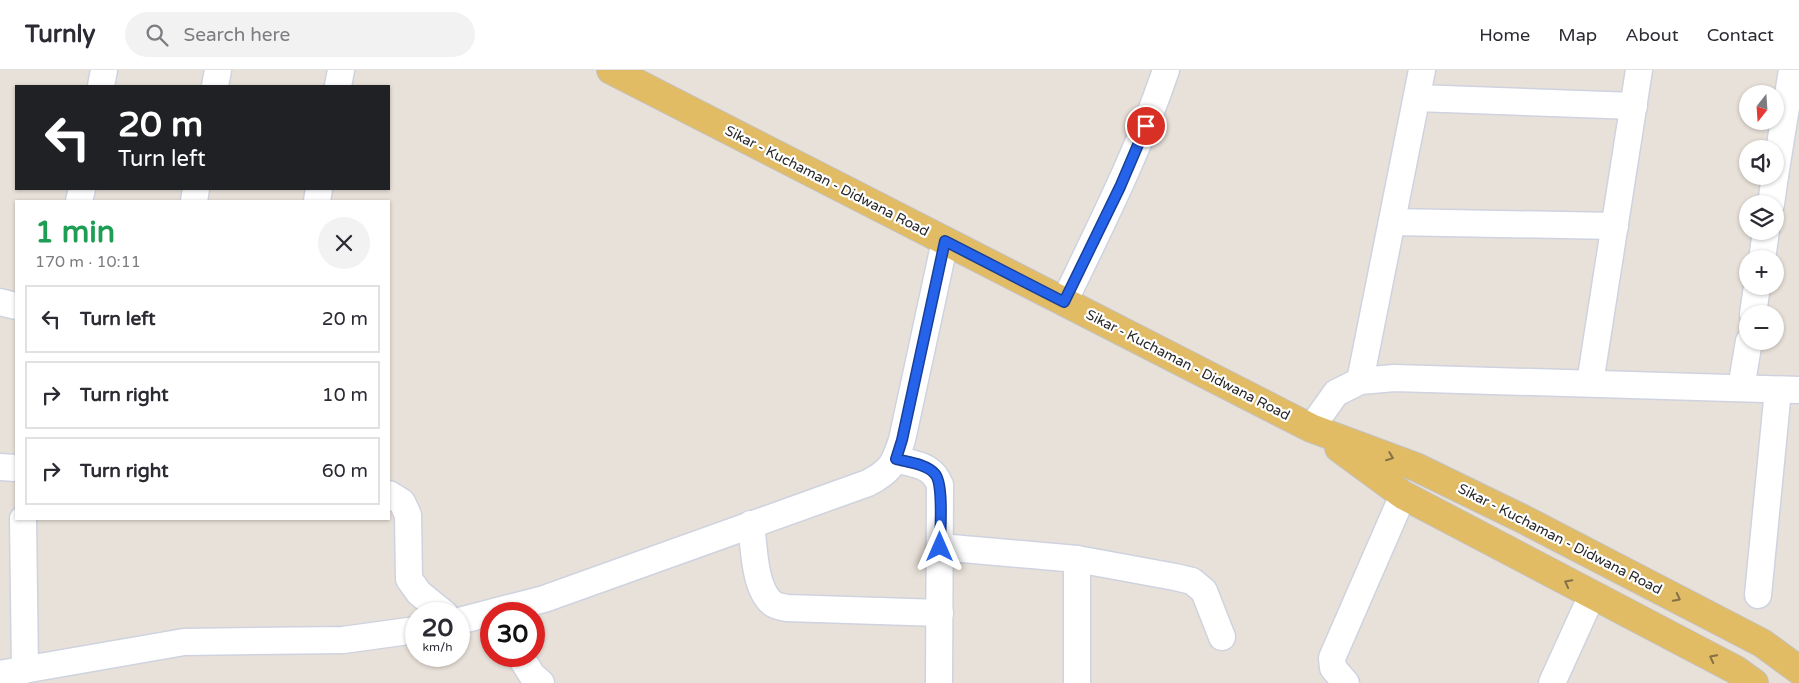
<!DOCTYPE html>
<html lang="en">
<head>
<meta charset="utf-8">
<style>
  body { margin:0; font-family:"Varela Round",sans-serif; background:#f2f2f3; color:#2b2b33; height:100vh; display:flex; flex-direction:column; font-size:19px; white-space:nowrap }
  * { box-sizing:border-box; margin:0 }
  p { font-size:16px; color:#7c7c81 }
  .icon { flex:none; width:28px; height:28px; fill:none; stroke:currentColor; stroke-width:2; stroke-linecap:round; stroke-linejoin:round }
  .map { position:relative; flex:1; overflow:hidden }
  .drawer { position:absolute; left:15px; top:130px; width:375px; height:320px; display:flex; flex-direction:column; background:#fff; border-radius:0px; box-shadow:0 1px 4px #0004 }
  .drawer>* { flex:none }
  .hud { position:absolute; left:15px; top:15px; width:375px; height:105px; border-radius:0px; box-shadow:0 1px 4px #0004; background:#202124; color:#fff; overflow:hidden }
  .needle { width:32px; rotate:197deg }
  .controls { position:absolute; left:1739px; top:15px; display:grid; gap:10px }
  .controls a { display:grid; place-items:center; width:45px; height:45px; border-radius:50%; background:#fff; box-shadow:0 1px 4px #0004; font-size:25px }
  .speed { position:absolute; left:405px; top:532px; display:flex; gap:10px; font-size:25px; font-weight:700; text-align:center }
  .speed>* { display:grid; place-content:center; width:65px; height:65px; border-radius:50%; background:#fff; box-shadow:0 1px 4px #0004; line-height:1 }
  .speed small { font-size:12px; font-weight:400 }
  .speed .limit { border:8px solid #d22; background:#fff; color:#111 }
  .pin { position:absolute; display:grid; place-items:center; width:42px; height:42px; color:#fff; margin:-21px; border:2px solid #fff; border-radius:50%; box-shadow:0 1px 5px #0007 }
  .me { position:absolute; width:55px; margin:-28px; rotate:0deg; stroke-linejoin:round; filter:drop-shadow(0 0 4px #0008) }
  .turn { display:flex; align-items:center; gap:18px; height:105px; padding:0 20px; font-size:22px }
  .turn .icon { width:65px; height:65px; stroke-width:2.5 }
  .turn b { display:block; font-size:35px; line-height:42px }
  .round { display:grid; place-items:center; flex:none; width:52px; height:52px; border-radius:26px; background:#f2f2f3 }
  .overview { display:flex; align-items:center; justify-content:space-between; height:85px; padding:0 20px }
  h1 { font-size:30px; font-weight:800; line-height:38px; color:#1e9e55 }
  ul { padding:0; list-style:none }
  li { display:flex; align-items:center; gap:15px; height:68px; margin:0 10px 8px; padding:0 10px; border:2px solid #e1e1e2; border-radius:0px }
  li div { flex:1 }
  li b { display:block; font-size:19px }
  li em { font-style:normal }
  header { display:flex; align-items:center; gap:30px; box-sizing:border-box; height:70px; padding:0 25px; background:#fff; border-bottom:1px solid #e1e1e2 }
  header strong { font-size:24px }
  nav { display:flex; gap:28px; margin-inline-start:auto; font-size:18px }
  .search { width:350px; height:45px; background:#f2f2f3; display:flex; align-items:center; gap:12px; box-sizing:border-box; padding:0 18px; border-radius:28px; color:#7c7c81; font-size:19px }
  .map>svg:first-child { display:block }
</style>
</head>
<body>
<header>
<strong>Turnly</strong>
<div class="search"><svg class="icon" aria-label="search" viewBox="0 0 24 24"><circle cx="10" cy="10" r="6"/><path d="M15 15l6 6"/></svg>Search here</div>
<nav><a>Home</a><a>Map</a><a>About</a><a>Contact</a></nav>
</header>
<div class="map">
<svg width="1799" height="613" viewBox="0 0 1799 613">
  <rect width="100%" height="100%" fill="#e8e1d9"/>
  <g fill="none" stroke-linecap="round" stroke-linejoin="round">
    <g stroke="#cfd3df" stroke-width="29">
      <g id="minor">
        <path d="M101 16 104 0"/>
        <path d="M215 16 218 0"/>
        <path d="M338 16 341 0"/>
        <path d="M1417 28 1634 36"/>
        <path d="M1775 106 1792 0"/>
        <path d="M79 131 82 119"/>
        <path d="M194 131 196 119"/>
        <path d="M317 131 319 119"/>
        <path d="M1771 134 1775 106"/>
        <path d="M1392 152 1615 156"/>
        <path d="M1762 189 1766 161"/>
        <path d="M0 232 16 236"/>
        <path d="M1064 232C1101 155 1139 80 1166 0"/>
        <path d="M1753 244 1757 216"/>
        <path d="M1360 311 1422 0"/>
        <path d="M1590 313 1639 0"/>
        <path d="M1741 318 1749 271"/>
        <path d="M1311 358 1336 323 1360 311 1394 308 1799 320"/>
        <path d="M896 389C915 395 932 394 940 415L939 613"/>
        <path d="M0 397 16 398"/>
        <path d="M389 424 402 432 408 445 409 509 419 523 445 544"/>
        <path d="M23 449 25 600"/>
        <path d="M751 454C754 476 754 518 772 533 775 536 782 537 787 538L940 543"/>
        <path d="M940 477 1077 489V613"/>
        <path d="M1077 489 1175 507 1192 511 1204 521 1222 567"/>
        <path d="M1758 525 1778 320"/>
        <path d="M459 551 544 529 868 413C891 401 894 394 902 370L945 171"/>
        <path d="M520 586 532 605 541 613"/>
        <path d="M0 604 184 572 343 570 416 560"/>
        <path d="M1346 613 1333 598 1332 588 1403 425"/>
        <path d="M1552 613 1592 525"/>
      </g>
    </g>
    <g stroke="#c3c3c3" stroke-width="30">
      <g id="primary">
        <path d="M611 0 1311 358 1416 397 1525 450 1762 573 1799 600"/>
        <path d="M1339 378 1403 425 1736 600 1754 613"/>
      </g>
    </g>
    <use href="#minor" stroke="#fff" stroke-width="26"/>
    <use href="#primary" stroke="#e2bb65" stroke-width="28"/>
  </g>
  <defs><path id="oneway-chevron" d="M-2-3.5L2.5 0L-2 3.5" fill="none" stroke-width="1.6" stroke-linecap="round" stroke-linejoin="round" transform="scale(1.25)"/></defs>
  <g stroke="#847146">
    <use href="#oneway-chevron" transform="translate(1390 387) rotate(21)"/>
    <use href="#oneway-chevron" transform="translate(1568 513) rotate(-152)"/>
    <use href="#oneway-chevron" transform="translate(1677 528) rotate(27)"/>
    <use href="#oneway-chevron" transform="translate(1713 588) rotate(-153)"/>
  </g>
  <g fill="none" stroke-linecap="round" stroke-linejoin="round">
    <g stroke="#184099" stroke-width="12">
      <path id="route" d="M940 477C940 463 944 414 935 404 927 394 907 392 896 389L902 370 945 171 1064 232 1120 117 1146 56"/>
    </g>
    <use href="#route" stroke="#2563eb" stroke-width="9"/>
  </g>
  <g text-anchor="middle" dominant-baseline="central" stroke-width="4.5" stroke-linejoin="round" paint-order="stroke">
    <g font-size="14" fill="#272727" stroke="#fff">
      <text transform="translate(827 111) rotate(27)">Sikar - Kuchaman - Didwana Road</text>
      <text transform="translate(1188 295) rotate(27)">Sikar - Kuchaman - Didwana Road</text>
      <text transform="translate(1560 469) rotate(27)">Sikar - Kuchaman - Didwana Road</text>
    </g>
  </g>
</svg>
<div class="controls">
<a><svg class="needle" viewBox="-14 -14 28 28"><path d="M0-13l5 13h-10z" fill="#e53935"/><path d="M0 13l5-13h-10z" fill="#7c7c81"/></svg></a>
<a><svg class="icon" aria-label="sound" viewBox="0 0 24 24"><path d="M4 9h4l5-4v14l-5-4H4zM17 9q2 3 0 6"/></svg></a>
<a><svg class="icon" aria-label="layers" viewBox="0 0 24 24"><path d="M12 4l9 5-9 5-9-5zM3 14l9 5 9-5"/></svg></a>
<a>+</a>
<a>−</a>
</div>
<div class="speed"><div>20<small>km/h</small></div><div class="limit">30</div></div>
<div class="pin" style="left:1146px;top:56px;background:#d93025"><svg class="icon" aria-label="arrive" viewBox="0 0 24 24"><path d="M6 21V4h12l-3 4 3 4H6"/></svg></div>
<svg class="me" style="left:940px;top:477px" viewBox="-20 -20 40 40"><path d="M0-17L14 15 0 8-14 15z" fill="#2563eb" stroke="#fff" stroke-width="4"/></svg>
<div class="hud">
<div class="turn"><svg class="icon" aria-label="left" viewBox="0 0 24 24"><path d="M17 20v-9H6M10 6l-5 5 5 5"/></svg><div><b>20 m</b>Turn left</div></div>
</div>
<section class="drawer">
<div class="overview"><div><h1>1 min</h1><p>170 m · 10:11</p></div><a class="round"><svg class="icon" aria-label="close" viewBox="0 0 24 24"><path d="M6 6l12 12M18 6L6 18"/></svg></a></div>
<ul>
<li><svg class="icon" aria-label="left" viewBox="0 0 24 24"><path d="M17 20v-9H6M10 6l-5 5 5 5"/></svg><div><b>Turn left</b></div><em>20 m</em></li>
<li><svg class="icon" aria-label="right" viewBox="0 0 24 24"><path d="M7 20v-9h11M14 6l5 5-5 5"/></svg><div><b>Turn right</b></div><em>10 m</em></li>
<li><svg class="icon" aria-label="right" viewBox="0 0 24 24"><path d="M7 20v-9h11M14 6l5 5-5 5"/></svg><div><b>Turn right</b></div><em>60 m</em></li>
</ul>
</section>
</div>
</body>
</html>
